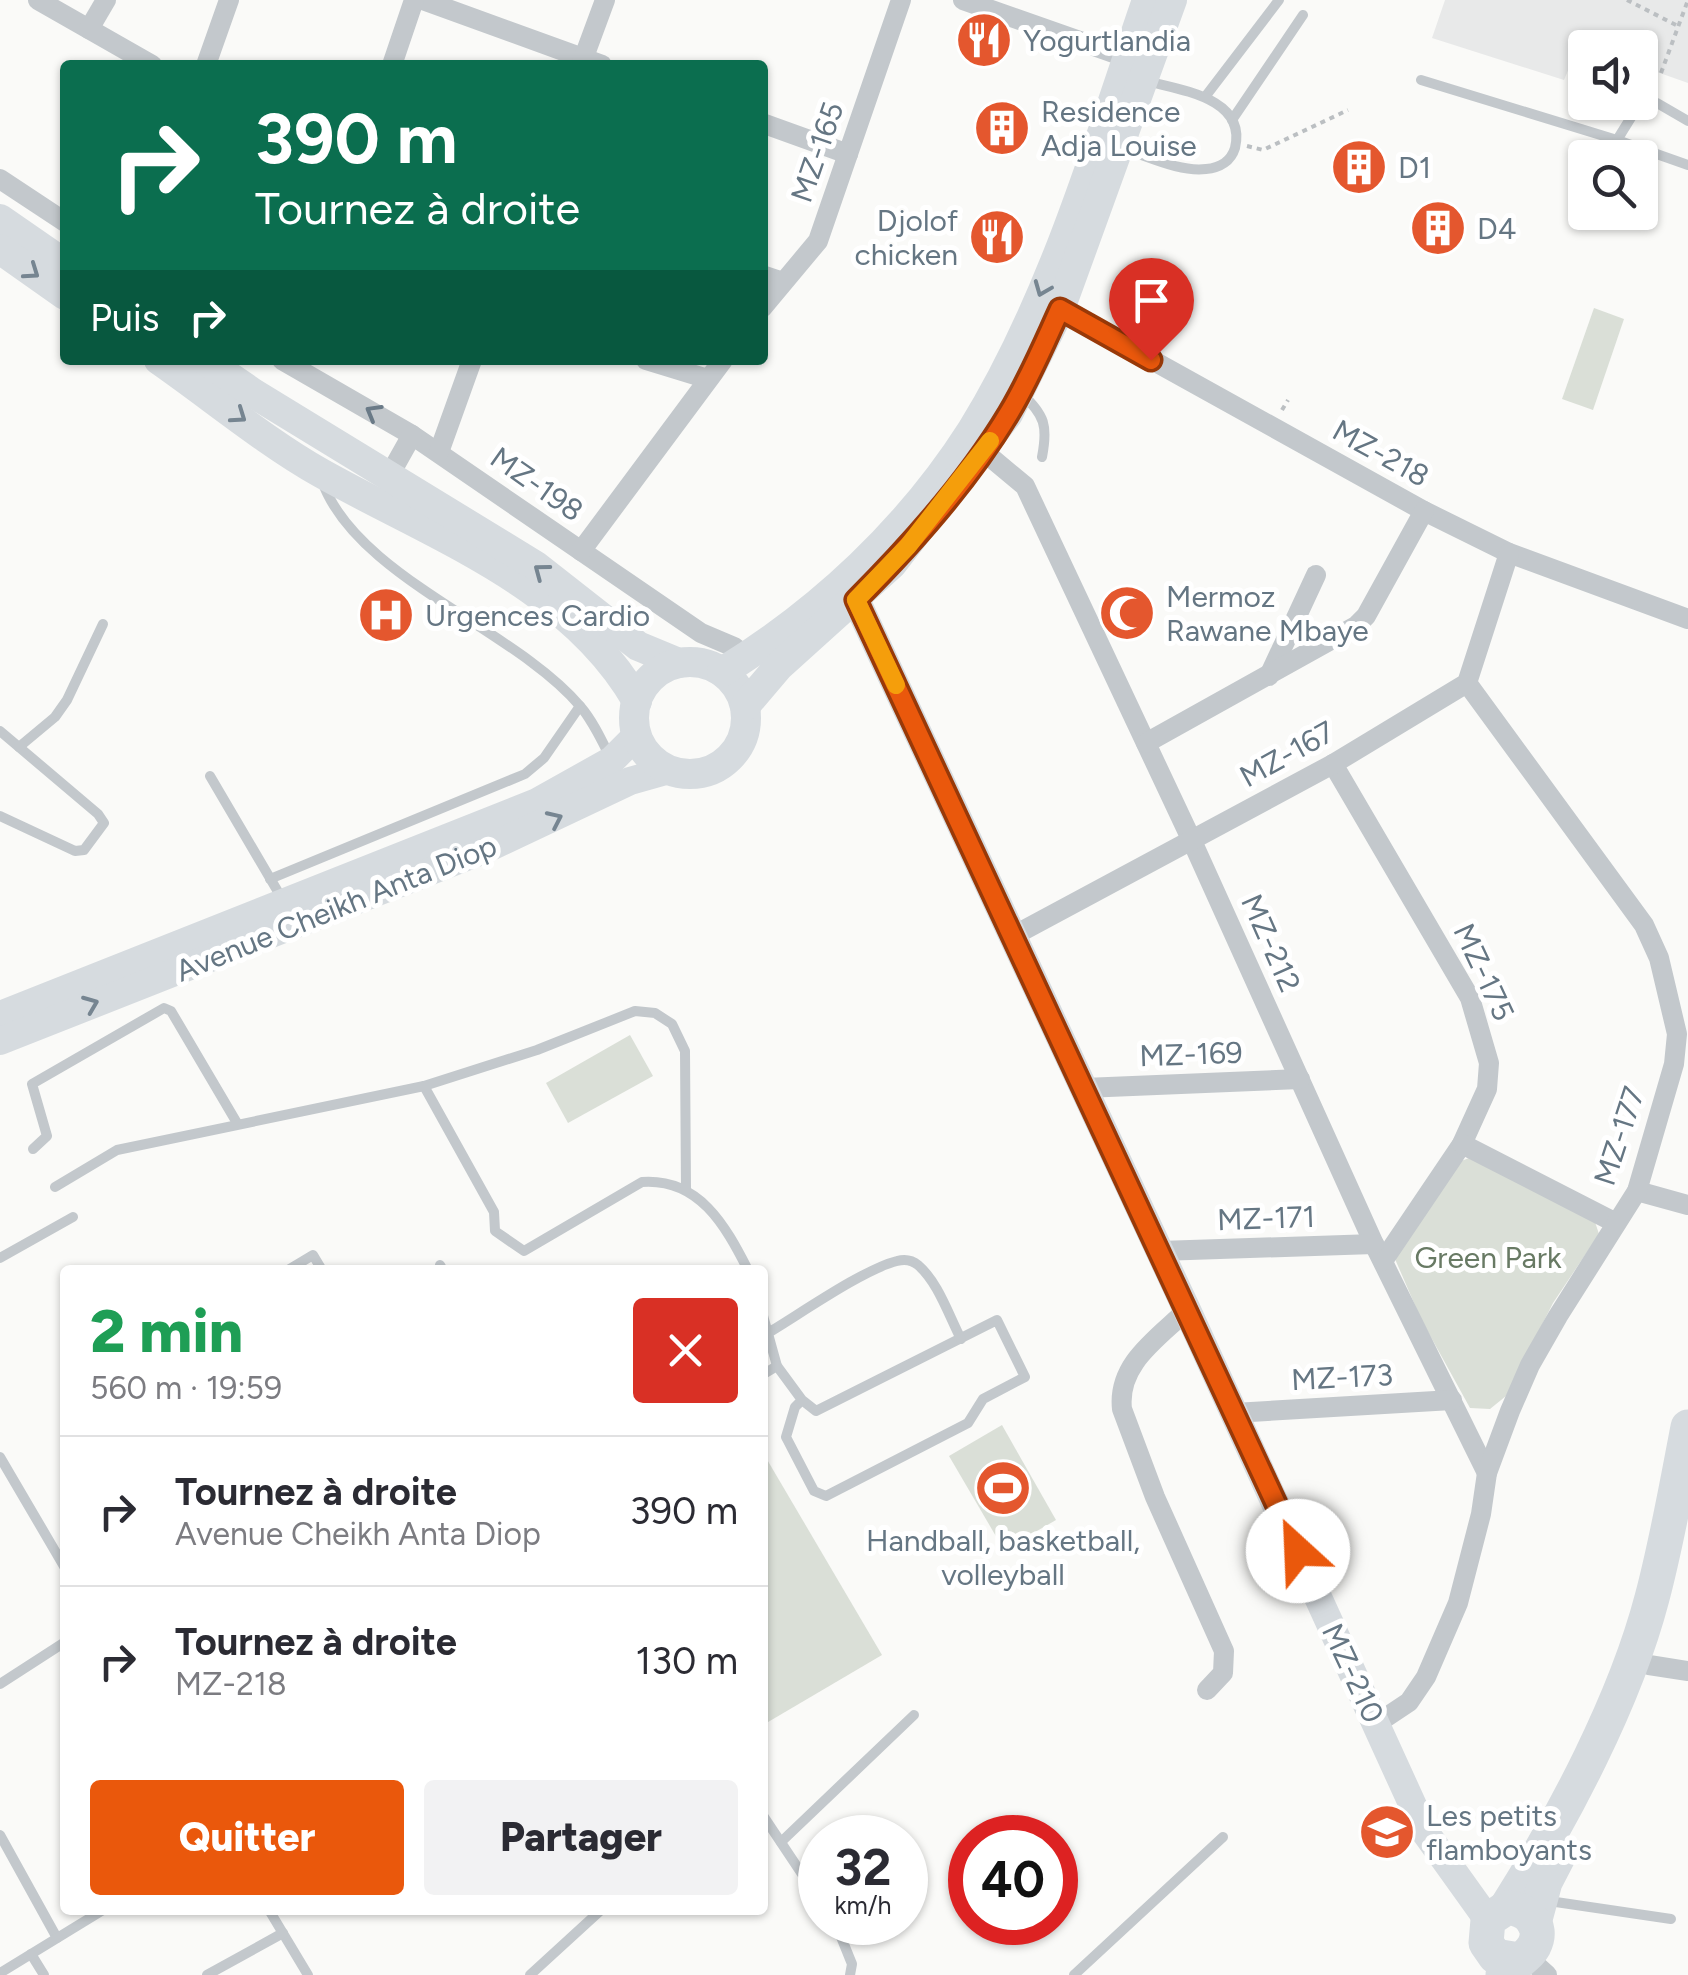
<!DOCTYPE html>
<html lang="fr">
<head>
<meta charset="utf-8">
<style>
  body { margin:0; font-family:Figtree,sans-serif; background:#f2f2f3; color:#2b2b33; height:100vh; display:flex; flex-direction:column; font-size:38px; white-space:nowrap }
  * { box-sizing:border-box; margin:0 }
  p { font-size:32px; color:#7c7c81 }
  .icon { flex:none; width:55px; height:55px; fill:none; stroke:currentColor; stroke-width:2; stroke-linecap:round; stroke-linejoin:round }
  .map { position:relative; flex:1; overflow:hidden }
  .side { position:absolute; left:60px; top:1265px; width:708px; height:650px; display:flex; flex-direction:column; background:#fff; border-radius:10px; box-shadow:0 2px 8px #0004 }
  .side>* { flex:none }
  .banner { position:absolute; left:60px; top:60px; width:708px; height:305px; border-radius:10px; box-shadow:0 2px 8px #0004; background:#0b6e4f; color:#fff; overflow:hidden }
  .fabs { position:absolute; left:1568px; top:30px; display:grid; gap:20px }
  .fabs a { display:grid; place-items:center; width:90px; height:90px; border-radius:10px; background:#fff; box-shadow:0 2px 8px #0004; font-size:50px }
  .speed { position:absolute; left:798px; top:1815px; display:flex; gap:20px; font-size:50px; font-weight:700; text-align:center }
  .speed>* { display:grid; place-content:center; width:130px; height:130px; border-radius:50%; background:#fff; box-shadow:0 2px 8px #0004; line-height:1 }
  .speed small { font-size:25px; font-weight:400 }
  .speed .limit { border:15px solid #d22; background:#fff; color:#111 }
  .pin { position:absolute; display:grid; place-items:center; width:85px; height:85px; color:#fff; margin:-102px -42px; border-radius:50% 50% 50% 0; rotate:-45deg; box-shadow:0 0 10px #0007 }
  .pin .icon { rotate:45deg }
  .me { position:absolute; width:110px; margin:-55px; rotate:335deg; stroke-linejoin:round; filter:drop-shadow(0 0 8px #0008) }
  .turn { display:flex; align-items:center; gap:35px; height:210px; padding:0 30px; font-size:45px }
  .turn .icon { width:130px; height:130px; stroke-width:2.5 }
  .turn b { display:block; font-size:70px; line-height:85px }
  .then { display:flex; align-items:center; height:95px; padding:0 30px; background:#0003; gap:20px; font-size:38px }
  .round { display:grid; place-items:center; flex:none; width:105px; height:105px; border-radius:10px; background:#f2f2f3 }
  .overview { display:flex; align-items:center; justify-content:space-between; height:170px; padding:0 30px }
  h1 { font-size:60px; font-weight:800; line-height:75px; color:#1e9e55 }
  .cta { display:flex; gap:20px; margin-top:auto; padding:20px 30px }
  .cta a { flex:1; height:115px; border-radius:10px; background:#ea580c; color:#fff; font-size:40px; font-weight:800; line-height:115px; text-align:center }
  .cta a+a { background:#f2f2f3; color:#2b2b33 }
  ul { padding:0; list-style:none }
  li { display:flex; align-items:center; gap:30px; height:150px; padding:0 30px; border-top:2px solid #e1e1e2 }
  li div { flex:1 }
  li b { display:block; font-size:38px }
  li em { font-style:normal }
  .map>svg:first-child { display:block }
</style>
</head>
<body>
<div class="map">
<svg width="1688" height="1975" viewBox="0 0 1688 1975">
  <rect width="100%" height="100%" fill="#fafaf8"/>
  <path fill="#e8e9e9" d="M1445 0H1688V83L1640 66V48L1579 45 1564 80 1432 38Z"/>
  <g fill="#dadfd7">
    <path d="M1594 308 1624 319 1593 410 1562 399Z"/>
    <path d="M630 1035 653 1076 568 1123 546 1083Z"/>
    <path d="M1469 1158 1593 1216 1599 1234 1553 1303 1506 1396 1490 1409 1470 1408 1421 1319 1395 1259 1456 1163Z"/>
    <path d="M1002 1425 1056 1520 1004 1550 949 1456Z"/>
    <path d="M762 1451 882 1655 763 1725H762Z"/>
  </g>
  <g fill="none" stroke-linecap="round" stroke-linejoin="round">
    <g stroke="#bbbfc2" stroke-width="4" stroke-dasharray="5 5" stroke-linecap="butt">
      <path d="M1627 0 1678 26"/>
      <path d="M1661 73 1688 0"/>
      <path d="M1247 146 1263 150 1348 110"/>
      <path d="M1282 410 1288 400"/>
    </g>
    <g stroke="#c3c8cc" stroke-width="10">
      <path d="M1421 80 1617 140 1688 165"/>
      <path d="M1205 97 1279 0"/>
      <path d="M1232 120 1303 15"/>
      <path d="M1617 140 1640 103H1657L1688 121"/>
      <path d="M1124 149C1150 157 1179 172 1206 169 1220 168 1231 161 1235 148 1247 98 1180 90 1147 81"/>
      <path d="M1021 393C1045 415 1048 426 1042 457"/>
      <path d="M322 481C356 577 514 628 580 706 593 721 602 741 611 759"/>
      <path d="M0 731 98 814 104 823 84 850 75 851 0 816"/>
      <path d="M19 747 55 717 67 700 103 624"/>
      <path d="M210 776 284 902"/>
      <path d="M270 879 525 774 544 758 580 706"/>
      <path d="M424 1086 494 1212 495 1231 524 1251 642 1182C699 1178 725 1225 748 1270"/>
      <path d="M33 1149 47 1136 32 1084 164 1008 171 1011 237 1123"/>
      <path d="M55 1187 117 1150 424 1086 537 1050 635 1011 655 1013 672 1024 685 1051 686 1190"/>
      <path d="M0 1258 73 1217"/>
      <path d="M440 1265 443 1270"/>
      <path d="M288 1270 313 1255 322 1270"/>
      <path d="M762 1312 777 1366 802 1400 795 1407 786 1437 814 1491 826 1496 968 1423 983 1399 1025 1377 997 1320 816 1411 802 1400"/>
      <path d="M768 1333C800 1314 864 1269 897 1261 904 1259 912 1260 918 1265 938 1282 949 1316 961 1339"/>
      <path d="M762 1375 777 1366"/>
      <path d="M0 1457 65 1568"/>
      <path d="M0 1684 65 1642"/>
      <path d="M762 1814 820 1901"/>
      <path d="M0 1835 57 1938"/>
      <path d="M781 1842 914 1715"/>
      <path d="M1549 1901 1671 1919"/>
      <path d="M269 1910 308 1975"/>
      <path d="M835 1922 852 1964 850 1975"/>
      <path d="M31 1954 44 1975"/>
      <path d="M0 1973 103 1910"/>
      <path d="M207 1975 283 1933"/>
      <path d="M530 1975 601 1910"/>
      <path d="M1074 1975 1223 1837"/>
    </g>
    <g stroke="#c3c8cc" stroke-width="20">
      <path d="M38 0 152 65"/>
      <path d="M423 0 602 65"/>
      <path d="M963 0 1128 58"/>
      <path d="M89 29 106 0"/>
      <path d="M206 65 229 0"/>
      <path d="M392 65 414 0"/>
      <path d="M581 65 605 0"/>
      <path d="M762 123 848 154"/>
      <path d="M0 179 65 222"/>
      <path d="M762 275 783 282"/>
      <path d="M762 308 818 241 901 0"/>
      <path d="M1060 309 1424 511 1509 553 1688 619"/>
      <path d="M282 360 412 435 701 633 734 647 747 657"/>
      <path d="M646 360 708 379"/>
      <path d="M983 451 1025 486 1192 841 1374 1244 1487 1473"/>
      <path d="M439 452 472 360"/>
      <path d="M389 476 412 435"/>
      <path d="M581 551 723 360"/>
      <path d="M1269 676 1316 575"/>
      <path d="M1146 743 1356 626 1366 616 1424 511"/>
      <path d="M1333 764 1470 998 1489 1063 1487 1089 1462 1144 1383 1261"/>
      <path d="M1013 936 1333 764 1467 683 1509 553"/>
      <path d="M1084 1088 1300 1079"/>
      <path d="M1462 1144 1616 1223"/>
      <path d="M1637 1191 1688 1205"/>
      <path d="M1160 1251 1374 1244"/>
      <path d="M1187 1310C1157 1339 1117 1364 1122 1409L1155 1497 1224 1651 1223 1673 1207 1690"/>
      <path d="M1234 1413 1452 1400"/>
      <path d="M1649 1665 1688 1671"/>
      <path d="M1376 1724 1409 1702 1426 1677 1458 1603 1481 1514 1487 1473 1510 1411 1530 1365 1558 1316 1637 1191 1674 1064 1677 1034 1659 958 1644 925 1467 683"/>
      <path d="M1526 1956 1547 1975"/>
    </g>
    <g stroke="#d6dbdf" stroke-width="28">
      <path d="M856 600 1187 1310 1425 1832 1488 1920"/>
      <path d="M0 1015 537 802 612 760 637 735"/>
      <path d="M0 1041 484 850 630 781 669 770"/>
    </g>
    <g stroke="#d6dbdf" stroke-width="30">
      <path d="M0 219 65 264"/>
      <path d="M0 249 65 295"/>
      <path d="M159 360C212 397 266 442 321 473 433 536 570 584 637 701"/>
      <path d="M205 360 253 393 536 566 638 646 679 663"/>
      <circle cx="690" cy="718" r="56"/>
      <path d="M722 672C821 611 909 529 972 430 1052 301 1098 143 1147 0"/>
      <path d="M745 706 779 666 892 564 1008 414 1060 309 1172 0"/>
    </g>
    <g stroke="#d6dbdf" stroke-width="35">
      <path d="M1506 1908C1563 1818 1625 1701 1652 1598 1667 1542 1677 1484 1688 1427"/>
      <path d="M1534 1923 1545 1882 1560 1853"/>
      <path d="M1503 1975C1512 1966 1528 1957 1534 1946 1545 1925 1526 1907 1506 1908L1488 1920 1486 1943 1495 1956 1519 1960"/>
    </g>
  </g>
  <defs><path id="oneway-chevron" d="M-2-3.5L2.5 0L-2 3.5" fill="none" stroke-width="1.6" stroke-linecap="round" stroke-linejoin="round" transform="scale(2.5)"/></defs>
  <g stroke="#768591">
    <use href="#oneway-chevron" transform="translate(32 272) rotate(35)"/>
    <use href="#oneway-chevron" transform="translate(1042 289) rotate(112)"/>
    <use href="#oneway-chevron" transform="translate(239 416) rotate(35)"/>
    <use href="#oneway-chevron" transform="translate(541 571) rotate(-143)"/>
    <use href="#oneway-chevron" transform="translate(555 819) rotate(-25)"/>
    <use href="#oneway-chevron" transform="translate(91 1004) rotate(-22)"/>
  </g>
  <use stroke="#6a7a87" href="#oneway-chevron" transform="translate(373 412) rotate(-150)"/>
  <g fill="none" stroke-linecap="round" stroke-linejoin="round">
    <g stroke="#983908" stroke-width="25">
      <path id="route" d="M1151 360 1060 309C1044 344 1029 380 1009 413 969 480 911 545 856 600L1298 1551"/>
    </g>
    <use href="#route" stroke="#ea580c" stroke-width="18"/>
    <path stroke="#f59e0b" stroke-width="18" d="M896 685 856 600 908 546 990 441"/>
  </g>
  <defs>
    <g id="restaurant-disc" transform="scale(2.875)"><circle r="9.5" fill="#e4572e" stroke="#fff"/><path d="M-5-6h1v4h1v-4h1v4h1v-4h1v5L-1.5 .5V6h-2V.5L-5-1ZM5-6V6H3V1.5H1.5Q1.5-4 5-6Z" fill="#fff"/></g>
    <g id="building-disc" transform="scale(2.875)"><circle r="9.5" fill="#e4572e" stroke="#fff"/><path d="M-4-6H4V6H1V3H-1V6H-4ZM-2.5-4.3h1.7v1.8h-1.7ZM.8-4.3h1.7v1.8H.8ZM-2.5-1h1.7V.8h-1.7ZM.8-1h1.7V.8H.8Z" fill="#fff"/></g>
    <g id="mosque-disc" transform="scale(2.875)"><circle r="9.5" fill="#e4572e" stroke="#fff"/><path d="M3.5-4.9A6 6 0 1 0 3.5 4.9A5 5 0 1 1 3.5-4.9Z" fill="#fff"/></g>
    <g id="hospital-disc" transform="scale(2.875)"><circle r="9.5" fill="#e4572e" stroke="#fff"/><path d="M-5-5h3v3.5h4V-5h3V5h-3V1.5h-4V5h-3Z" fill="#fff"/></g>
    <g id="stadium-disc" transform="scale(2.875)"><circle r="9.5" fill="#e4572e" stroke="#fff"/><path d="M0-5a6.5 5 0 1 0 0 10a6.5 5 0 1 0 0-10ZM-3.5-1.8h7v3.6h-7Z" fill="#fff"/></g>
    <g id="school-disc" transform="scale(2.875)"><circle r="9.5" fill="#e4572e" stroke="#fff"/><path d="M0-5L7-2L0 1L-7-2ZM-4 1L0 2.5L4 1V4Q0 6-4 4Z" fill="#fff"/></g>
  </defs>
  <g fill-rule="evenodd">
    <use href="#restaurant-disc" x="984" y="40"/>
    <use href="#building-disc" x="1002" y="128"/>
    <use href="#building-disc" x="1359" y="167"/>
    <use href="#building-disc" x="1438" y="228"/>
    <use href="#restaurant-disc" x="997" y="237"/>
    <use href="#mosque-disc" x="1127" y="613"/>
    <use href="#hospital-disc" x="386" y="615"/>
    <use href="#stadium-disc" x="1003" y="1488"/>
    <use href="#school-disc" x="1387" y="1832"/>
  </g>
  <g text-anchor="middle" dominant-baseline="central" stroke-width="10" stroke-linejoin="round" paint-order="stroke">
    <g font-size="30" fill="#657683" stroke="#fff" text-anchor="start">
      <text x="1023" y="40">Yogurtlandia</text>
      <text x="1041" y="111">Residence<tspan x="1041" dy="34">Adja Louise</tspan></text>
      <text x="1398" y="167">D1</text>
      <text x="958" y="220" text-anchor="end">Djolof<tspan x="958" dy="34">chicken</tspan></text>
      <text x="1477" y="228">D4</text>
      <text x="1166" y="596">Mermoz<tspan x="1166" dy="34">Rawane Mbaye</tspan></text>
      <text x="425" y="615">Urgences Cardio</text>
      <text x="1003" y="1540" text-anchor="middle">Handball, basketball,<tspan x="1003" dy="34">volleyball</tspan></text>
      <text x="1426" y="1815">Les petits<tspan x="1426" dy="34">flamboyants</tspan></text>
    </g>
    <g font-size="30" fill="#657683" stroke="#fff">
      <text transform="translate(817 152) rotate(-71)">MZ-165</text>
      <text transform="translate(1381 453) rotate(29)">MZ-218</text>
      <text transform="translate(537 484) rotate(35)">MZ-198</text>
      <text transform="translate(1287 754) rotate(-29)">MZ-167</text>
      <text transform="translate(336 908) rotate(-22)">Avenue Cheikh Anta Diop</text>
      <text transform="translate(1271 943) rotate(66)">MZ-212</text>
      <text transform="translate(1484 972) rotate(65)">MZ-175</text>
      <text transform="translate(1191 1054) rotate(-2)">MZ-169</text>
      <text transform="translate(1619 1136) rotate(-72)">MZ-177</text>
      <text transform="translate(1266 1218) rotate(-2)">MZ-171</text>
      <text transform="translate(1342 1377) rotate(-3)">MZ-173</text>
      <text transform="translate(1353 1673) rotate(65)">MZ-210</text>
    </g>
    <g font-size="30" fill="#687a64" stroke="#fff">
      <text x="1488" y="1257">Green Park</text>
    </g>
  </g>
</svg>
<div class="fabs">
<a><svg class="icon" aria-label="sound" viewBox="0 0 24 24"><path d="M4 9h4l5-4v14l-5-4H4zM17 9q2 3 0 6"/></svg></a>
<a><svg class="icon" aria-label="search" viewBox="0 0 24 24"><circle cx="10" cy="10" r="6"/><path d="M15 15l6 6"/></svg></a>
</div>
<div class="speed"><div>32<small>km/h</small></div><div class="limit">40</div></div>
<div class="pin" style="left:1151px;top:360px;background:#d93025"><svg class="icon" aria-label="arrive" viewBox="0 0 24 24"><path d="M6 21V4h12l-3 4 3 4H6"/></svg></div>
<svg class="me" style="left:1298px;top:1551px" viewBox="-20 -20 40 40"><circle r="19" fill="#fff"/><path d="M0-13L10 11 0 6-10 11z" fill="#ea580c"/></svg>
<div class="banner">
<div class="turn"><svg class="icon" aria-label="right" viewBox="0 0 24 24"><path d="M7 20v-9h11M14 6l5 5-5 5"/></svg><div><b>390 m</b>Tournez à droite</div></div>
<div class="then">Puis<svg class="icon" aria-label="right" viewBox="0 0 24 24"><path d="M7 20v-9h11M14 6l5 5-5 5"/></svg></div>
</div>
<section class="side">
<div class="overview"><div><h1>2 min</h1><p>560 m · 19:59</p></div><a class="round" style="background:#d93025;color:#fff"><svg class="icon" aria-label="close" viewBox="0 0 24 24"><path d="M6 6l12 12M18 6L6 18"/></svg></a></div>
<ul>
<li><svg class="icon" aria-label="right" viewBox="0 0 24 24"><path d="M7 20v-9h11M14 6l5 5-5 5"/></svg><div><b>Tournez à droite</b><p>Avenue Cheikh Anta Diop</p></div><em>390 m</em></li>
<li><svg class="icon" aria-label="right" viewBox="0 0 24 24"><path d="M7 20v-9h11M14 6l5 5-5 5"/></svg><div><b>Tournez à droite</b><p>MZ-218</p></div><em>130 m</em></li>
</ul>
<div class="cta"><a>Quitter</a><a>Partager</a></div>
</section>
</div>
</body>
</html>
